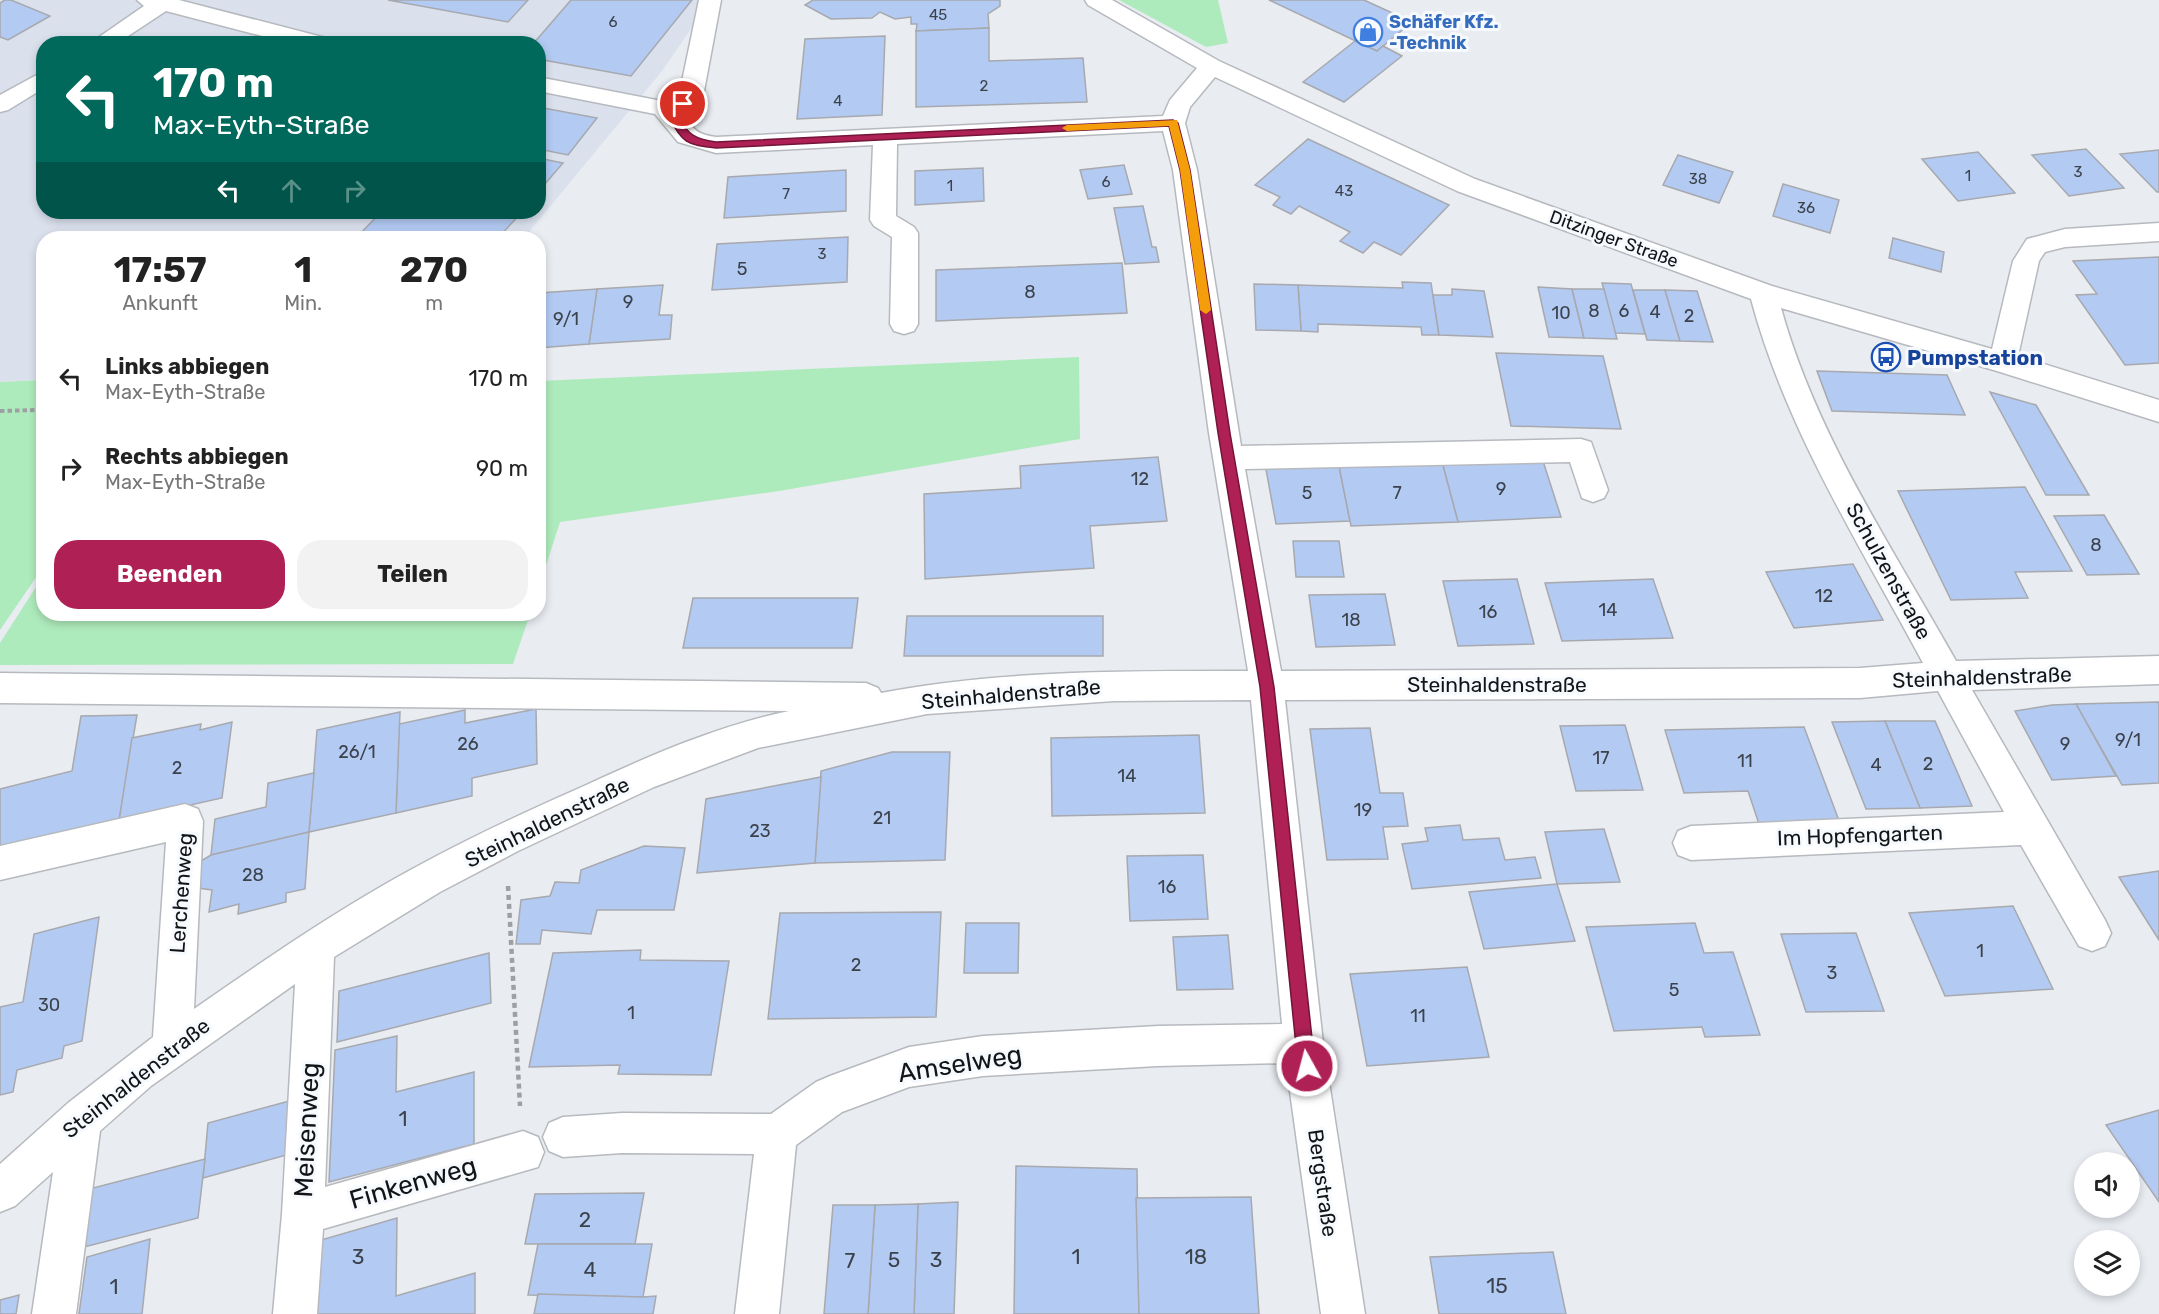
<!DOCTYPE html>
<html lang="de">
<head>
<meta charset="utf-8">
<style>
  body { margin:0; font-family:Rubik,sans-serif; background:#f2f2f2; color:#222; height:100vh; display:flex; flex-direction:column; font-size:22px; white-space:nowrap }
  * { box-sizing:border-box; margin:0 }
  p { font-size:20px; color:#767676 }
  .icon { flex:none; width:33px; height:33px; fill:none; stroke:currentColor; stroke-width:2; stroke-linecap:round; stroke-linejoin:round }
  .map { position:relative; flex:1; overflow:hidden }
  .drawer { position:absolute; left:36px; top:231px; width:510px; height:390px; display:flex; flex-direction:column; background:#fff; border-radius:24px; box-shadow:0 3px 9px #0003 }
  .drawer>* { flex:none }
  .banner { position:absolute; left:36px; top:36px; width:510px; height:183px; border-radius:24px; box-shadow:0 3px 9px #0003; background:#00695c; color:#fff; overflow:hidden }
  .fabs { position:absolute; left:2074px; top:1152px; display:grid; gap:12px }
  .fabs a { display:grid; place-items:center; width:66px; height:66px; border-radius:50%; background:#fff; box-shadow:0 3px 9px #0003; font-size:30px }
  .pin { position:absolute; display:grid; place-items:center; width:51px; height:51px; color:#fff; margin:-26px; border:3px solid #fff; border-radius:50%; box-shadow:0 2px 6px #0007 }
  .me { position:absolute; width:66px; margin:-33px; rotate:353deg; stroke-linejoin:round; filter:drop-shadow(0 0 4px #0008) }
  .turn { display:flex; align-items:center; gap:21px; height:126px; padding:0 18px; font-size:27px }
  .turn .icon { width:78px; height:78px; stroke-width:2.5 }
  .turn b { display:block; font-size:42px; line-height:51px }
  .lanes { display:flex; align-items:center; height:57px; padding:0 18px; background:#0003; justify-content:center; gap:30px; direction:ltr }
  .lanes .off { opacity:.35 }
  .eta { display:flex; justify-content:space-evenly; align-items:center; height:102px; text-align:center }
  .eta b { font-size:36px; font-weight:700; line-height:42px }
  .primary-button { display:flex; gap:12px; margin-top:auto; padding:12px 18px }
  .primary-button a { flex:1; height:69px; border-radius:24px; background:#af2055; color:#fff; font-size:24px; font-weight:700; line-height:69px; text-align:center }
  .primary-button a+a { background:#f2f2f2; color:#222 }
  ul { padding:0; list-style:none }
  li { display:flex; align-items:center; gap:18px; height:90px; padding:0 18px }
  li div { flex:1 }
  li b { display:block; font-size:22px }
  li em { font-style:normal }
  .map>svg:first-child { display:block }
</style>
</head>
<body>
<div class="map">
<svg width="2159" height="1314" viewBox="0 0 2159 1314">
  <rect width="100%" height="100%" fill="#e9ecf1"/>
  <path fill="#dae1ed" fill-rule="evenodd" d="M0 0H711L662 71 524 238H44L43 380 0 382ZM44 44H538V212H44Z"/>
  <g fill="#aeebbc">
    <path d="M1119 0H1218L1228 43 1206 47Z"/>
    <path d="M1079 357 1080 439 779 491 560 522 539 587V381Z"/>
    <path d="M43 380V567L0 630V382Z"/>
    <path d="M43 576 44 614H530L513 664 0 665V643Z"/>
  </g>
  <g fill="#b3caf3" stroke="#a7a9ae" stroke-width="1.5">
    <path d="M5 0H11L50 16 8 40 0 37V3Z"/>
    <path d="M388 0H528L508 22Z"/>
    <path d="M571 0H692L631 76 538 59V44H533Z"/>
    <path d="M813 0H1000V6L988 14 989 28 916 31 917 24H911V17L895 19 880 12 872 18 831 19 805 5Z"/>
    <path d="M1269 0H1364L1412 22 1377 51Z"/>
    <path d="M989 28V61L1083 58 1087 102 916 107V31Z"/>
    <path d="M885 36 882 115 797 119 805 39Z"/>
    <path d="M1355 41 1377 51 1383 46 1402 56 1344 102 1303 82Z"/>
    <path d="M538 107 597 118 568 155 538 149Z"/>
    <path d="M1308 139 1449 205 1401 255 1374 242 1363 253 1340 241 1350 232 1299 206 1291 214 1273 205 1280 197 1255 185Z"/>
    <path d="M2086 149 2124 188 2069 196 2032 155Z"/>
    <path d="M2159 150V192H2157L2120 154Z"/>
    <path d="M1978 152 2015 193 1958 201 1922 159Z"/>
    <path d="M1678 155 1733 172 1719 203 1663 185Z"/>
    <path d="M538 158 563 163 538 192Z"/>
    <path d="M1124 165 1132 194 1088 199 1080 170Z"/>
    <path d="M983 168 984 201 915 205V171Z"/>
    <path d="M846 170V211L724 218 728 177Z"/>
    <path d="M1783 184 1839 200 1830 233 1773 216Z"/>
    <path d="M1143 206 1152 247H1156L1159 262 1125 264 1114 208Z"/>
    <path d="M381 212H522L498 238H356Z"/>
    <path d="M848 237 847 282 712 290 717 244Z"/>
    <path d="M1893 238 1944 252 1941 272 1889 258Z"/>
    <path d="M2159 257V363L2125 365 2076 295 2097 294 2073 261Z"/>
    <path d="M1122 263 1127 313 936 321V270Z"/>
    <path d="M1402 282 1431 283 1439 335H1422L1421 327 1318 324V332L1301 331 1298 285 1403 288Z"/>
    <path d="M1602 283 1631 284 1645 334 1615 333Z"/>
    <path d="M1254 284 1298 285 1301 331 1256 330Z"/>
    <path d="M663 285 659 315H672L670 339 589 344 597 289Z"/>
    <path d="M1538 287 1572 289 1584 338 1549 337Z"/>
    <path d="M597 289 589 344 538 348V293Z"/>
    <path d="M1452 289 1484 291 1493 337 1439 335 1433 295H1452Z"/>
    <path d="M1572 289H1604L1617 339 1584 338Z"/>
    <path d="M1633 290H1665L1680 341 1647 340Z"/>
    <path d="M1665 290 1697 291 1713 342 1680 341Z"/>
    <path d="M1496 353 1603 356 1621 429 1511 426Z"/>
    <path d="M1817 371 1947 375 1965 415 1832 411Z"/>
    <path d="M1990 392 2036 405 2089 495H2046Z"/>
    <path d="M1158 457 1167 521 1090 526 1094 568 925 579 924 494 1021 488 1020 466Z"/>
    <path d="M1542 458 1561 517 1458 522 1442 462Z"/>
    <path d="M1338 461 1350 521 1276 524 1265 464Z"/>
    <path d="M1442 462 1458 522 1351 526 1339 466Z"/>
    <path d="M2025 487 2072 571 2015 572 2028 598 1951 600 1898 491Z"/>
    <path d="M2104 515 2139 574 2087 575 2054 516Z"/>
    <path d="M1293 541H1339L1344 577H1296Z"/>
    <path d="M1853 564 1883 620 1794 628 1766 572Z"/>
    <path d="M1517 579 1534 644 1458 646 1443 581Z"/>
    <path d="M1653 579 1673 638 1562 641 1545 583Z"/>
    <path d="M1385 594 1395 645 1316 647 1309 595Z"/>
    <path d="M693 598H858L852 648H683Z"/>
    <path d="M907 616H1103V656H904Z"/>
    <path d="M2159 702V783L2122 785 2076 704Z"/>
    <path d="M2076 704 2116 776 2052 780 2015 711 2052 705Z"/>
    <path d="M536 709 537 764 472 778V796L396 813 399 724 465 710V723Z"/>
    <path d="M400 712 396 813 309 832 317 730Z"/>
    <path d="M137 715 119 821 0 849V789L72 771 81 716Z"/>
    <path d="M1885 721H1935L1972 806 1920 808Z"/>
    <path d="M1885 721 1920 808 1866 809 1832 722Z"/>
    <path d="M232 722 222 798 119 821 132 738 201 724 200 730Z"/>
    <path d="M1625 725 1643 790 1576 791 1560 726Z"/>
    <path d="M1804 727 1841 826 1760 827 1748 791 1684 793 1665 730Z"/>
    <path d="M1370 728 1380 793H1403L1408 826 1383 827 1388 859 1327 860 1310 729Z"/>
    <path d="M1199 735 1205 813 1052 816 1051 738Z"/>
    <path d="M892 752H950L945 860 815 863 821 771Z"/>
    <path d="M314 773 309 832 211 855 215 819 266 807 268 783Z"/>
    <path d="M821 777 815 863 697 873 706 799Z"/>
    <path d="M1460 825 1463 840 1499 838 1505 860 1535 857 1541 878 1412 889 1402 844 1428 841 1425 828Z"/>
    <path d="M1604 829 1620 882 1557 884 1545 832Z"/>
    <path d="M309 832 305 889 286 893V902L238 914 239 904 209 912 212 890 198 888 201 861 211 855Z"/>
    <path d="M644 846 685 848 674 910H597L591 934 542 930 540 944H516L521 900 550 896 555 882 579 883 581 870Z"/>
    <path d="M1203 855 1208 919 1130 921 1127 856Z"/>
    <path d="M2159 871V940L2119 877Z"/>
    <path d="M1557 884 1575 941 1484 949 1469 892Z"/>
    <path d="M2013 906 2053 989 1945 996 1909 913Z"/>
    <path d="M941 912 936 1017 768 1019 780 913Z"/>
    <path d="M99 917 82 1041 64 1046 62 1058 17 1070 13 1092 0 1095V1007L23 1002 34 934Z"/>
    <path d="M966 923H1019L1018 973H964Z"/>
    <path d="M1695 923 1704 953 1733 952 1760 1035 1705 1037 1702 1027 1614 1031 1586 927Z"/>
    <path d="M1856 933 1884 1011 1806 1012 1781 934Z"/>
    <path d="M1228 935 1233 989 1177 990 1173 937Z"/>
    <path d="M641 950 640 960 729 961 711 1075 618 1074 620 1065 529 1067 553 953Z"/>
    <path d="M489 953 491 1003 337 1042 339 991Z"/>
    <path d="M1467 967 1489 1057 1367 1066 1350 974Z"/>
    <path d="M397 1036 396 1092 474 1072V1144L329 1182 335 1050Z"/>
    <path d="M293 1100 290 1154 203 1178 208 1123Z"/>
    <path d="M2159 1110V1202L2106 1125Z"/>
    <path d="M205 1159 198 1218 80 1248 89 1189Z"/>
    <path d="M1016 1166 1137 1169 1139 1314H1014Z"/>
    <path d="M644 1193 635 1244H525L535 1194Z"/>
    <path d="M1251 1197 1259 1314H1139L1136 1198Z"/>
    <path d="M958 1202 954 1314H914L918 1204Z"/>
    <path d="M918 1204 914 1314H868L875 1205Z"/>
    <path d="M833 1205H875L868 1314H824Z"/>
    <path d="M397 1218 396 1296 475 1273V1314H317L321 1240Z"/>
    <path d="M150 1239 142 1314H79L87 1257Z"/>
    <path d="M538 1244H652L643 1297 528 1295Z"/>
    <path d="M1553 1252 1566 1314H1439L1430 1257Z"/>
    <path d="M538 1294 643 1297 656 1296 653 1314H534Z"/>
    <path d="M19 1295 16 1314H0V1300Z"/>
  </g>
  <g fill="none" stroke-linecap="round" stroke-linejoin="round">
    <g stroke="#b6b9be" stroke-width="3">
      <g id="minor">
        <path d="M137 0H179L330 39 333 44H293L166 11 116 44H89L144 6Z"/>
        <path d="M699 0H721L704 91 686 118C694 131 700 135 716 137L1163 116 1170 100 1197 68 1088 5 1085 0H1112L1219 61 1475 179 1772 286 1992 349 2013 261 2027 239 2065 229 2159 223V241L2065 247 2045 252 2039 261 2018 356 2159 400V422L1997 371 1781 308C1816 435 1892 547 1956 661L2159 656V684L1972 690 2105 920 2111 933 2105 946 2092 951 2079 946 2021 845 1691 860 1678 855 1673 843 1678 831 1691 826 2004 812 1938 691 1860 698 1285 700 1323 1043 1365 1314H1321L1286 1063 1158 1066 983 1076 909 1087 842 1112 796 1145 779 1314H735L754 1154 622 1153 563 1157 549 1151 543 1137 549 1123 563 1117 622 1113 771 1114 816 1082 830 1076 909 1047 983 1036 1158 1026 1282 1024 1251 700 1114 701 927 714 758 748 654 787 518 851 440 892 334 957 325 1187 523 1131 538 1137 544 1152 538 1167 323 1229 317 1314H273L282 1214 295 984 151 1086 100 1131 76 1314H32L53 1172 15 1206 0 1212V1164L68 1103 153 1037 166 842 0 880V846L185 804 198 809 203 821 194 1009C266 959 338 909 416 867 471 837 527 811 584 786 649 756 719 725 789 711L0 703V673L866 683 878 688 881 693C1000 670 1126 671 1248 671L1209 433 1173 170 1163 131 897 144 896 216 914 227 918 233V324L914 331 904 334 894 331 890 324 892 237 874 226 870 220 873 145 716 153 678 142 655 114 538 91V77L672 103 680 91ZM1215 77 1457 191 1751 299C1786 430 1860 545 1923 663L1860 668 1281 671 1245 469 1570 462 1582 498 1593 502 1604 498 1608 490 1591 442 1581 439 1241 446 1197 170 1185 123 1190 107Z"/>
        <path d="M44 71V88L8 110 0 112V95Z"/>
      </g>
    </g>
    <path stroke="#9d9fa3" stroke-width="4" stroke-dasharray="4.5 3" stroke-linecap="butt" d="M0 411 36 410"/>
    <path stroke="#9d9fa3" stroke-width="4.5" stroke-dasharray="5 4" stroke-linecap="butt" d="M508 886 520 1106"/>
    <use href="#minor" fill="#fff" fill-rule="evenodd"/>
  </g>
  <path fill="#af2055" stroke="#721537" stroke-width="1.5" d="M680 101 688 104 679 117C688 135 695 139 716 142L1173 120 1178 123 1190 170 1230 433 1274 687 1315 1066 1312 1072 1307 1074 1301 1072 1298 1066 1260 687 1218 433 1180 170 1169 126 716 148C687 145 682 143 669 117Z"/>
  <path fill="#f59e0b" d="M1177 120 1190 170 1211 310 1206 314 1200 310 1180 170 1169 126 1067 131 1062 128 1067 125Z"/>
  <defs>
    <g id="shop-ring" transform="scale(1.5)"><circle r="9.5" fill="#f6f9fe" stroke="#3f7fe0" stroke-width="1.5"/><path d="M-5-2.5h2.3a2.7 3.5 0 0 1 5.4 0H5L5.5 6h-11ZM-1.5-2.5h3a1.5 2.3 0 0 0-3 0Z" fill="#3f7fe0"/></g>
    <g id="bus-ring" transform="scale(1.5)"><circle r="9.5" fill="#f6f9fe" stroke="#1a4fb4" stroke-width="1.5"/><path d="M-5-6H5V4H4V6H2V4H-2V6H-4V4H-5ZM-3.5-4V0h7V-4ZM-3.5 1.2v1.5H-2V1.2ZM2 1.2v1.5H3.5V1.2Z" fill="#1a4fb4"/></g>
  </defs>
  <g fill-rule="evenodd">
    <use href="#shop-ring" x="1368" y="32"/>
    <use href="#bus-ring" x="1886" y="357"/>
  </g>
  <g text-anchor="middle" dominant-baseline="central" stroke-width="6" stroke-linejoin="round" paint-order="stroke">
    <g font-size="15" fill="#3b424c">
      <text x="938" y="15">45</text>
      <text x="613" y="22">6</text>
      <text x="984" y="86">2</text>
      <text x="838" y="101">4</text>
      <text x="2078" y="172">3</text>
      <text x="1968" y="176">1</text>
      <text x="1698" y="179">38</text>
      <text x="1106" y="182">6</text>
      <text x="950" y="186">1</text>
      <text x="1344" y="191">43</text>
      <text x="786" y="194">7</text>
      <text x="1806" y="208">36</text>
      <text x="822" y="254">3</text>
    </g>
    <g font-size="18" font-weight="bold" fill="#366cbe" stroke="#f6f9fe" text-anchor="start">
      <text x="1389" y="22">Schäfer Kfz.<tspan x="1389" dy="21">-Technik</tspan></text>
    </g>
    <g font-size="18" fill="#131415" stroke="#f6f9fe">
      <text transform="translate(1614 239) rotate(20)">Ditzinger Straße</text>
    </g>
    <g font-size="18" fill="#3b424c">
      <text x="742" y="269">5</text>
      <text x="1030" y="292">8</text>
      <text x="628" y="302">9</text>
      <text x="1594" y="311">8</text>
      <text x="1624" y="311">6</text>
      <text x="1655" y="312">4</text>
      <text x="1561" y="313">10</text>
      <text x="1689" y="316">2</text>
      <text x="566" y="319">9/1</text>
      <text x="1140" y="479">12</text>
      <text x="1501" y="489">9</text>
      <text x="1307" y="493">5</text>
      <text x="1397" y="493">7</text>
      <text x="2096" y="545">8</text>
      <text x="1824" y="596">12</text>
      <text x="1608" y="610">14</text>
      <text x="1488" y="612">16</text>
      <text x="1351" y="620">18</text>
      <text x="2128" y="740">9/1</text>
      <text x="468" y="744">26</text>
      <text x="2065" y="744">9</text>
      <text x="357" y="752">26/1</text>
      <text x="1601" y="758">17</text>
      <text x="1745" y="761">11</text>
      <text x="1928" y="764">2</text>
      <text x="1876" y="765">4</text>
      <text x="177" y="768">2</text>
      <text x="1127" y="776">14</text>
      <text x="1363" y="810">19</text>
      <text x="882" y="818">21</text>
      <text x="760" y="831">23</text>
      <text x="253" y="875">28</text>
      <text x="1167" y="887">16</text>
      <text x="1980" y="951">1</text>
      <text x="856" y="965">2</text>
      <text x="1832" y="973">3</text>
      <text x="1674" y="990">5</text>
      <text x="49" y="1005">30</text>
      <text x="631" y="1013">1</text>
      <text x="1418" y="1016">11</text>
    </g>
    <g font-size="21" font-weight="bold" fill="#164399" stroke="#f6f9fe" text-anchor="start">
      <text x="1907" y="357">Pumpstation</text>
    </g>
    <g font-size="21" fill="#131415" stroke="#f6f9fe">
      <text transform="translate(1889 571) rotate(61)">Schulzenstraße</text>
      <text transform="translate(1982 677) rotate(-2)">Steinhaldenstraße</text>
      <text x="1497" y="684">Steinhaldenstraße</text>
      <text transform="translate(1011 694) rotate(-5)">Steinhaldenstraße</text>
      <text transform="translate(547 822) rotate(-26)">Steinhaldenstraße</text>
      <text transform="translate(1860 835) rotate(-2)">Im Hopfengarten</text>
      <text transform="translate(181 893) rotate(-86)">Lerchenweg</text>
      <text transform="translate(136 1078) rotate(-38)">Steinhaldenstraße</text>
      <text transform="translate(1323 1183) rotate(82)">Bergstraße</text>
    </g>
    <g font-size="21" fill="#3b424c">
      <text x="403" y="1118">1</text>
      <text x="585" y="1219">2</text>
      <text x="358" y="1256">3</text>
      <text x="1076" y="1256">1</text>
      <text x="1196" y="1256">18</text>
      <text x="894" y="1259">5</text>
      <text x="936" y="1259">3</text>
      <text x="850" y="1260">7</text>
      <text x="590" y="1269">4</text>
      <text x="1497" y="1285">15</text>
      <text x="114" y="1286">1</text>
    </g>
    <g font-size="26" fill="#131415" stroke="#f6f9fe">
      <text transform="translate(960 1064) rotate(-9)">Amselweg</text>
      <text transform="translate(307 1130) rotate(-87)">Meisenweg</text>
      <text transform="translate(413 1183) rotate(-16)">Finkenweg</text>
    </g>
  </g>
</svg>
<div class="fabs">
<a><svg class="icon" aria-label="sound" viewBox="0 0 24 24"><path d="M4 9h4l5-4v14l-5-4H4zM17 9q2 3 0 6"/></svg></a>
<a><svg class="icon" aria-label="layers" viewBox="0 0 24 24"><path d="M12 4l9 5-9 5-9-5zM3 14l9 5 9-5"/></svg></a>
</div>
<div class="pin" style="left:683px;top:104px;background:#d93025"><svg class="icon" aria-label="arrive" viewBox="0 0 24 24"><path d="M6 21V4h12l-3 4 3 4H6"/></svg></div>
<svg class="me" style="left:1307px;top:1066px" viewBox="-20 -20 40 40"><circle r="17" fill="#af2055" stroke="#fff" stroke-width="3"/><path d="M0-11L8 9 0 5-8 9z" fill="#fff"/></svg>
<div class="banner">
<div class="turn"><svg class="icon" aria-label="left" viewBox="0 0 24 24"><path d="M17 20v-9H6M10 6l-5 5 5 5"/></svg><div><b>170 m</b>Max-Eyth-Straße</div></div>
<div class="lanes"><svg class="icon" aria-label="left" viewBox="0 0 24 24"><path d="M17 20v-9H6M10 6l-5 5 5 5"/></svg><svg class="icon off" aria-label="ahead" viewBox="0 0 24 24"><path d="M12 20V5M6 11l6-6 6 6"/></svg><svg class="icon off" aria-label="right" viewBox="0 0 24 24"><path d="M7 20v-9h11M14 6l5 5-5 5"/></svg></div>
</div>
<section class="drawer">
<div class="eta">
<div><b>17:57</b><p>Ankunft</p></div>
<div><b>1</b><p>Min.</p></div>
<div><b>270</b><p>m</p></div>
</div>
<ul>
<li><svg class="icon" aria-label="left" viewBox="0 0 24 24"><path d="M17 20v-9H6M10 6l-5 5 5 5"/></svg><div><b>Links abbiegen</b><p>Max-Eyth-Straße</p></div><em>170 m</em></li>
<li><svg class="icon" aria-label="right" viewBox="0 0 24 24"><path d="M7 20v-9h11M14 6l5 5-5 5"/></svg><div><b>Rechts abbiegen</b><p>Max-Eyth-Straße</p></div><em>90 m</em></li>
</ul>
<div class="primary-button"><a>Beenden</a><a>Teilen</a></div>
</section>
</div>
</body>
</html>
